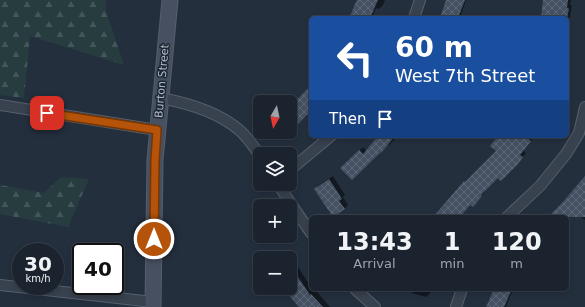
<!DOCTYPE html>
<html lang="en">
<head>
<meta charset="utf-8">
<style>
  body { margin:0; font-family:"DejaVu Sans",sans-serif; background:#282f3a; color:#f1f3f6; height:100vh; display:flex; flex-direction:column; font-size:15px; white-space:nowrap }
  * { box-sizing:border-box; margin:0 }
  p { font-size:13px; color:#a0a4aa }
  .icon { flex:none; width:22px; height:22px; fill:none; stroke:currentColor; stroke-width:2; stroke-linecap:round; stroke-linejoin:round }
  .map { position:relative; flex:1; overflow:hidden }
  .sheet { position:absolute; left:309px; top:215px; width:260px; height:76px; display:flex; flex-direction:column; background:#1b232e; border-radius:6px; box-shadow:0 2px 6px #0003,0 0 0 1px #39404a }
  .sheet>* { flex:none }
  .banner { position:absolute; left:309px; top:16px; width:260px; height:122px; border-radius:6px; box-shadow:0 2px 6px #0003,0 0 0 1px #39404a; background:#1a4fa0; color:#fff; overflow:hidden }
  .needle { width:26px; rotate:189deg }
  .buttons { position:absolute; left:253px; top:95px; display:grid; gap:8px }
  .buttons a { display:grid; place-items:center; width:44px; height:44px; border-radius:6px; background:#1b232e; box-shadow:0 2px 6px #0003,0 0 0 1px #39404a; font-size:20px }
  .speed { position:absolute; left:12px; top:243px; display:flex; gap:8px; font-size:20px; font-weight:700; text-align:center }
  .speed>* { display:grid; place-content:center; width:52px; height:52px; border-radius:50%; background:#1b232e; box-shadow:0 2px 6px #0003,0 0 0 1px #39404a; line-height:1 }
  .speed small { font-size:10px; font-weight:400 }
  .speed .limit { border:2px solid #111; border-radius:6px; background:#fff; color:#111 }
  .pin { position:absolute; display:grid; place-items:center; width:34px; height:34px; color:#fff; margin:-17px; border-radius:8px; box-shadow:0 2px 6px #0006 }
  .me { position:absolute; width:44px; margin:-22px; rotate:0deg; stroke-linejoin:round; filter:drop-shadow(0 0 3px #0008) }
  .turn { display:flex; align-items:center; gap:14px; height:84px; padding:0 20px; font-size:18px }
  .turn .icon { width:52px; height:52px; stroke-width:2.5 }
  .turn b { display:block; font-size:28px; line-height:34px }
  .then { display:flex; align-items:center; height:38px; padding:0 20px; background:#0003; gap:8px; font-size:15px }
  .eta { display:flex; justify-content:space-evenly; align-items:center; height:68px; text-align:center }
  .eta b { font-size:24px; font-weight:600; line-height:28px }
  .map>svg:first-child { display:block }
</style>
</head>
<body>
<div class="map">
<svg width="585" height="307" viewBox="0 0 585 307">
  <defs>
    <pattern id="forest-firs" width="22" height="20" patternUnits="userSpaceOnUse"><rect width="22" height="20" fill="#263c3f"/><path d="M5 1l3.5 6h-7zM16 11l3.5 6h-7z" fill="#435659"/></pattern>
    <pattern id="building-cross-hatch" width="8" height="8" patternUnits="userSpaceOnUse"><rect width="8" height="8" fill="#455162"/><path d="M0 0l8 8M0 8l8-8" fill="none" stroke="#5d6877"/></pattern>
  </defs>
  <rect width="100%" height="100%" fill="#242f3e"/>
  <g fill="url(#forest-firs)">
    <path d="M0 0H106V11L124 65 30 36 24 98 0 95Z"/>
    <path d="M61 177 89 179 68 227 0 214V185L44 193Z"/>
  </g>
  <g fill="#0007">
    <path d="M358 0H385L383 5 379 9 376 8 372 18H352Z"/>
    <path d="M447 0H466L460 18H441Z"/>
    <path d="M544 0H571L570 5H572L570 17 569 19 567 31V18H542Z"/>
    <path d="M311 86V109L290 129V102H275L283 94 293 105Z"/>
    <path d="M379 136H398L389 145 388 144 342 168 363 147 367 151Z"/>
    <path d="M499 136H535L523 150 526 153 521 159 498 177 484 191 485 192 476 202 470 204 459 217H435L465 182 469 178 470 179 498 151Z"/>
    <path d="M333 176 345 195 343 197 348 205 344 209 315 189 319 185Z"/>
    <path d="M585 179V220L575 212 567 220V217H550Z"/>
    <path d="M290 262 293 266 296 264 311 287V289H313L314 292 316 291 330 307H301L285 288H290Z"/>
    <path d="M413 289H432L430 293 426 297 412 293Z"/>
    <path d="M495 289H513L506 307H486L488 302 490 299Z"/>
  </g>
  <g fill="url(#building-cross-hatch)">
    <path d="M357 0H378L370 18H349Z"/>
    <path d="M446 0H465L458 18H440Z"/>
    <path d="M543 0H568L567 8 569 9 567 18H541Z"/>
    <path d="M311 85V111L290 132V107Z"/>
    <path d="M378 136H395L381 153V152L352 180 340 168 359 150 363 154Z"/>
    <path d="M498 136H525L531 141 520 155 523 157 518 164 501 181 498 178 481 195 482 196 473 207 470 205 460 217H433L464 181 465 182 496 151 490 146Z"/>
    <path d="M585 176V217H548L563 202Z"/>
    <path d="M329 179 342 199 339 201 345 209 333 217 314 189Z"/>
    <path d="M290 265 310 295 311 294 323 307H299L292 299 284 288H290Z"/>
    <path d="M494 289H512L504 307H486Z"/>
  </g>
  <g fill="none" stroke-linecap="round" stroke-linejoin="round">
    <g stroke="#565f6c" stroke-width="12">
      <g id="street">
        <path d="M414 18 420 0"/>
        <path d="M160 98C188 103 216 111 238 129 247 136 254 147 260 156"/>
        <path d="M0 105 157 130"/>
        <path d="M290 170 331 136"/>
        <path d="M278 184 289 201 311 233"/>
        <path d="M507 217 540 186 566 154 579 133 585 107"/>
        <path d="M0 285 153 302"/>
        <path d="M355 289 375 307"/>
        <path d="M456 307 462 289"/>
      </g>
    </g>
    <g stroke="#565f6c" stroke-width="17">
      <path id="secondary" d="M153 307 155 160 170 0"/>
    </g>
    <use href="#street" stroke="#38414e" stroke-width="10"/>
    <use href="#secondary" stroke="#465061" stroke-width="15"/>
  </g>
  <g fill="none" stroke-linecap="round" stroke-linejoin="round">
    <g stroke="#753606" stroke-width="10">
      <path id="route" d="M47 113 157 130 155 160 154 239"/>
    </g>
    <use href="#route" stroke="#b45309" stroke-width="7"/>
  </g>
  <g text-anchor="middle" dominant-baseline="central" stroke-width="3" stroke-linejoin="round" paint-order="stroke">
    <g font-size="11" fill="#b4bcc9" stroke="#1d2633">
      <text transform="translate(162 81) rotate(-85)">Burton Street</text>
    </g>
  </g>
</svg>
<div class="buttons">
<a><svg class="needle" viewBox="-14 -14 28 28"><path d="M0-13l5 13h-10z" fill="#e53935"/><path d="M0 13l5-13h-10z" fill="#a0a4aa"/></svg></a>
<a><svg class="icon" aria-label="layers" viewBox="0 0 24 24"><path d="M12 4l9 5-9 5-9-5zM3 14l9 5 9-5"/></svg></a>
<a>+</a>
<a>−</a>
</div>
<div class="speed"><div>30<small>km/h</small></div><div class="limit">40</div></div>
<div class="pin" style="left:47px;top:113px;background:#d93025"><svg class="icon" aria-label="arrive" viewBox="0 0 24 24"><path d="M6 21V4h12l-3 4 3 4H6"/></svg></div>
<svg class="me" style="left:154px;top:239px" viewBox="-20 -20 40 40"><circle r="17" fill="#b45309" stroke="#fff" stroke-width="3"/><path d="M0-11L8 9 0 5-8 9z" fill="#fff"/></svg>
<div class="banner">
<div class="turn"><svg class="icon" aria-label="left" viewBox="0 0 24 24"><path d="M17 20v-9H6M10 6l-5 5 5 5"/></svg><div><b>60 m</b>West 7th Street</div></div>
<div class="then">Then<svg class="icon" aria-label="arrive" viewBox="0 0 24 24"><path d="M6 21V4h12l-3 4 3 4H6"/></svg></div>
</div>
<section class="sheet">
<div class="eta">
<div><b>13:43</b><p>Arrival</p></div>
<div><b>1</b><p>min</p></div>
<div><b>120</b><p>m</p></div>
</div>
</section>
</div>
</body>
</html>
